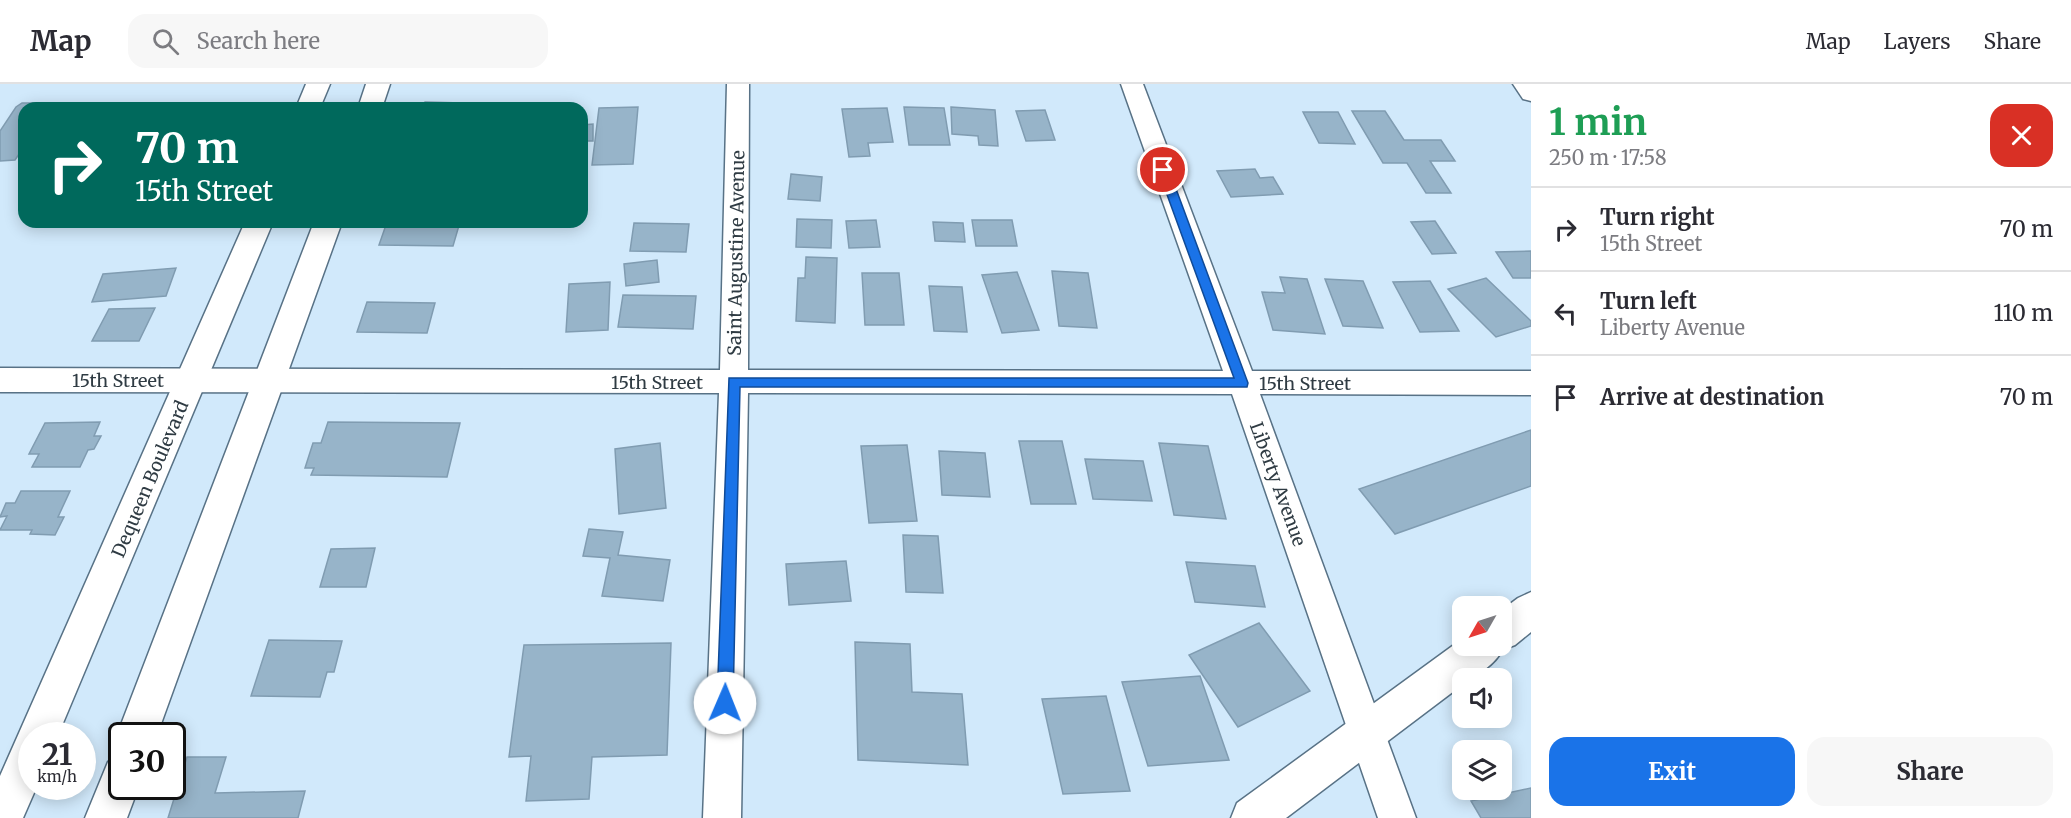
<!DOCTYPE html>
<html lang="en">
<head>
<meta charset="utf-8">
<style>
  body { margin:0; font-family:Merriweather,serif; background:#f7f7f7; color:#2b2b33; height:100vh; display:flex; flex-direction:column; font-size:22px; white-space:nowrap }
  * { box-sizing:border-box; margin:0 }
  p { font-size:20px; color:#7c7c81 }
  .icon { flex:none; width:33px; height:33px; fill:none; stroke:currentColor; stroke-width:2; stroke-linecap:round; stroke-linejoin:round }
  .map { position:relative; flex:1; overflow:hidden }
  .side { display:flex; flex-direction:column; background:#fff; width:540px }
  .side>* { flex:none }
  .top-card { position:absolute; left:18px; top:18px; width:570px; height:126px; border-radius:18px; box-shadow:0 3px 15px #0003; background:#00695c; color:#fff; overflow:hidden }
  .needle { width:39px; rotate:231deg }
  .tools { position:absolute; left:1452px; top:512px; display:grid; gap:12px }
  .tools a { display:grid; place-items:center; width:60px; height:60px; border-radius:12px; background:#fff; box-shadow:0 3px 15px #0003; font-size:30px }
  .speed { position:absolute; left:18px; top:638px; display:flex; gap:12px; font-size:30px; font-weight:700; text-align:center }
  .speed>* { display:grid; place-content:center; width:78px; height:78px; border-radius:50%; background:#fff; box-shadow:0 3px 15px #0003; line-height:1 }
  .speed small { font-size:15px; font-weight:400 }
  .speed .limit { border:3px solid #111; border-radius:9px; background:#fff; color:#111 }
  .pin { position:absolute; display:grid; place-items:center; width:51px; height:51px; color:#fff; margin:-26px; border:3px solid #fff; border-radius:50%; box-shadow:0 2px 6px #0007 }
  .me { position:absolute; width:66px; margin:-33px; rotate:1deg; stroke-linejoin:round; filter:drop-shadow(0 0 4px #0008) }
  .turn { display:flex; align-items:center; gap:21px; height:126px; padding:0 18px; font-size:27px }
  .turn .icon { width:78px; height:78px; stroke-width:2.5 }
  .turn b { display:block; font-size:42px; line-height:51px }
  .round { display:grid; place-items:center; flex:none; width:63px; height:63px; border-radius:18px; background:#f7f7f7 }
  .headline { display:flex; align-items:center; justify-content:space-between; height:102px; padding:0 18px }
  h1 { font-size:36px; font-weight:700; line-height:45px; color:#1e9e55 }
  .cta { display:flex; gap:12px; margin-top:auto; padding:12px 18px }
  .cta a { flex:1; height:69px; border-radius:18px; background:#1a73e8; color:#fff; font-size:24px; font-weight:700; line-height:69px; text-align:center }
  .cta a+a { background:#f7f7f7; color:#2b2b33 }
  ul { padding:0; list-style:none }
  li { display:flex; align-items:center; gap:18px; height:84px; padding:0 18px; border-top:2px solid #e1e1e2 }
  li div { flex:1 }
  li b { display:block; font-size:22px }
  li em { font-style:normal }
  header { display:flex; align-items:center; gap:36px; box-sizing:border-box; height:84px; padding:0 30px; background:#fff; border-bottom:2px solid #e1e1e2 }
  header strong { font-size:28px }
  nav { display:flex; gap:33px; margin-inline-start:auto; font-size:21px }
  .search { width:420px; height:54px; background:#f7f7f7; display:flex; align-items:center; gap:15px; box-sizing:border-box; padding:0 21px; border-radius:18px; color:#7c7c81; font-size:22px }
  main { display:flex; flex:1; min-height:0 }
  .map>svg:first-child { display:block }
</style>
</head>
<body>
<header>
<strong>Map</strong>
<div class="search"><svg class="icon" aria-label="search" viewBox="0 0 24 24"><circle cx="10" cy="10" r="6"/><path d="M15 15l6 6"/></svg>Search here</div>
<nav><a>Map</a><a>Layers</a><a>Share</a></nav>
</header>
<main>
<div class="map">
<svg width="1531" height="734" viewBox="0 0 1531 734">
  <rect width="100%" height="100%" fill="#d1e9fb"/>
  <g fill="#97b4c9" stroke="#809cb1" stroke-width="1.5">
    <path d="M425 18 499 20 498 24H423Z"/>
    <path d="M22 19H51L48 23H51L24 24V63L15 76 0 77V47L16 23Z"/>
    <path d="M638 23 633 80 592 81 599 24Z"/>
    <path d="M904 23 944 24 950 61H909Z"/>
    <path d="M951 23 995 26 998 62 979 61 978 52 952 50Z"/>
    <path d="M887 24 893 58 868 59 870 72 849 73 842 25Z"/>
    <path d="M1045 26 1055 56 1026 57 1016 27Z"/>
    <path d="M1352 27H1385L1404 56H1441L1455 77H1430L1451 109H1426L1407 79H1383Z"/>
    <path d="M1303 28H1338L1355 60 1319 59Z"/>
    <path d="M593 40V57H582V41Z"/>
    <path d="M1255 85 1260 94 1273 93 1283 110 1231 113 1217 87Z"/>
    <path d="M791 90 822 93 820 117 788 115Z"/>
    <path d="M797 135 832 136 831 164 796 163Z"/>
    <path d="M876 136 880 163 849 164 846 137Z"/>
    <path d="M972 136H1012L1017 162H976Z"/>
    <path d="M1435 137 1456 169 1432 170 1411 138Z"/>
    <path d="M387 138H460L453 162 379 161Z"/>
    <path d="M933 138 963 139 965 158 935 157Z"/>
    <path d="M634 139 689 140 686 168 630 167Z"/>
    <path d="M1531 167V194H1513L1496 168Z"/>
    <path d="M806 173 837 174 835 239 796 237 798 194H805Z"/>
    <path d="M657 176 659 198 626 202 624 180Z"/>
    <path d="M176 184 166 212 92 218 103 190Z"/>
    <path d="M1052 187 1088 189 1097 244 1059 242Z"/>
    <path d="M1017 188 1039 246 1002 249 982 191Z"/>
    <path d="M862 189H899L904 241H865Z"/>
    <path d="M1280 193 1307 195 1325 250 1273 246 1262 208 1285 209Z"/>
    <path d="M1486 194 1531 237V242L1496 253 1448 205Z"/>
    <path d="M1325 195 1363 197 1383 244 1343 242Z"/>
    <path d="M1430 197 1459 247 1420 248 1393 198Z"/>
    <path d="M610 198 608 246 566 248 569 200Z"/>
    <path d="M929 202 962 203 967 248 934 247Z"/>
    <path d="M623 211 696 212 693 245 618 243Z"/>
    <path d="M367 218 435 219 427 249 357 248Z"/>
    <path d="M155 224 139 257H92L109 225Z"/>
    <path d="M100 338 94 352H101L94 365 88 366 80 383H32L39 370H29L45 339Z"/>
    <path d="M328 338 460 339 447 393 311 391 314 384H305L313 359H321Z"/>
    <path d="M1531 346V402L1395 450 1359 405Z"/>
    <path d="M1019 357H1062L1076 420H1031Z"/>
    <path d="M660 359 666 424 619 430 615 365Z"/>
    <path d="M1159 359 1208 362 1226 435 1174 431Z"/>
    <path d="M907 361 917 437 869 439 861 362Z"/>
    <path d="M939 367 985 369 990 413 942 411Z"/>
    <path d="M1085 375 1143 377 1152 417 1093 415Z"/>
    <path d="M21 407H70L58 433H64L55 451 30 450 32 446H0L7 432 0 433 6 419H15Z"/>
    <path d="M589 445 623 448 618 471 670 476 663 517 602 512 610 474 583 472Z"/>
    <path d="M903 451 938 452 943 509 906 508Z"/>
    <path d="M375 464 366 503H320L331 465Z"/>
    <path d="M846 477 851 517 789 521 786 480Z"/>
    <path d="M1186 478 1255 482 1265 523 1195 518Z"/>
    <path d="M1259 539 1310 607 1238 643 1189 571Z"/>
    <path d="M269 556 342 557 334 588H327L320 613 251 612Z"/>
    <path d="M855 558 910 560 912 608 962 610 968 681 858 676Z"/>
    <path d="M671 559 667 671 592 673 589 715 526 717 531 672 509 673 524 561Z"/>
    <path d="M1200 592 1229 676 1148 682 1122 598Z"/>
    <path d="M1106 612 1130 707 1063 710 1042 615Z"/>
    <path d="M187 673H226L215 709 305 707 298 734H168Z"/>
    <path d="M1531 704V734H1481L1471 717Z"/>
  </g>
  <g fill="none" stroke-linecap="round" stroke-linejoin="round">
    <g stroke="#587286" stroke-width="3">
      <g id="minor">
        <path d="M727 0H749L748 286 1223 287 1121 0H1143L1252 287H1531V311L1260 310 1416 734H1378L1232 310 748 309 741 734H703L719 309 0 308V284L720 286Z"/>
        <path d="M1513 0H1531V17L1523 15Z"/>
      </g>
    </g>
    <g stroke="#587286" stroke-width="3">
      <g id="tertiary">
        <path d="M306 0H330L320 24H296Z"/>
        <path d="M366 0H390L382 24H358Z"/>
        <path d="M245 138H273L58 651H32V702H37L23 734H0V692Z"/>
        <path d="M314 138H342L157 651H122V662L117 651Z"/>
        <path d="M1531 508V548L1515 561 1502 566C1496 579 1477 594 1462 594V601L1286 734H1231L1237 719 1462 555V561H1502V526L1518 514Z"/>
        <path d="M122 672V702H139L127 734H85L108 678Z"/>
      </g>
    </g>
    <use href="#minor" fill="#fff" fill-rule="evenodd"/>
    <use href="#tertiary" fill="#fff" fill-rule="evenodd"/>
  </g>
  <path fill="#1a73e8" stroke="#114b97" stroke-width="1.5" d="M1163 82 1169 86 1248 299 1247 303H740L733 619 731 625 725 627 719 625 717 619 729 294H1234L1158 86Z"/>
  <g text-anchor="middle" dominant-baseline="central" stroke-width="4.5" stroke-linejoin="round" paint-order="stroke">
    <g font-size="18" fill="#2f3b43" stroke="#fff">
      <text transform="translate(736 169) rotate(-89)">Saint Augustine Avenue</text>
      <text x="118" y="296">15th Street</text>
      <text x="657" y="298">15th Street</text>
      <text x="1305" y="299">15th Street</text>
      <text transform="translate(150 395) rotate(-67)">Dequeen Boulevard</text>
      <text transform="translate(1278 400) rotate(70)">Liberty Avenue</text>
    </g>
  </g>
</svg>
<div class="tools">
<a><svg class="needle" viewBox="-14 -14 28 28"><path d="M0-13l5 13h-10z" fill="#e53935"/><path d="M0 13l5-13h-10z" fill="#7c7c81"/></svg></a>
<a><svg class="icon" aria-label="sound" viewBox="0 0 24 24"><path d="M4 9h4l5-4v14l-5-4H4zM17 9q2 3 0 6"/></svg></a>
<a><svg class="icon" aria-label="layers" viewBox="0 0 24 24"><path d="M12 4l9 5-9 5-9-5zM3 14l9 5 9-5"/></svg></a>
</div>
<div class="speed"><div>21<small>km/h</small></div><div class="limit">30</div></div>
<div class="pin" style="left:1163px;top:86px;background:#d93025"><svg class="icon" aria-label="arrive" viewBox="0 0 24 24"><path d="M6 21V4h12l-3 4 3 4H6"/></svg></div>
<svg class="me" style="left:725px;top:619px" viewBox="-20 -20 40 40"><circle r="19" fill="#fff"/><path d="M0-13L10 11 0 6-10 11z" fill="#1a73e8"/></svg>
<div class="top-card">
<div class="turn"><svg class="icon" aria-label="right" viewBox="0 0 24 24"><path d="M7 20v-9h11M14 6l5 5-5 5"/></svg><div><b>70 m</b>15th Street</div></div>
</div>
</div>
<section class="side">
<div class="headline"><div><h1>1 min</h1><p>250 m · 17:58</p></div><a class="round" style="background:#d93025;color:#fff"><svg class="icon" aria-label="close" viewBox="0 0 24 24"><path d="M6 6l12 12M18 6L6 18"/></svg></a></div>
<ul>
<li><svg class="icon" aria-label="right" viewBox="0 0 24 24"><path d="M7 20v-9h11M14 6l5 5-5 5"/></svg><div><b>Turn right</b><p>15th Street</p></div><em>70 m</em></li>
<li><svg class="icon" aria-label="left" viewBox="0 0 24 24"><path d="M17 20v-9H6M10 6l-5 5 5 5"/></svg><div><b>Turn left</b><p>Liberty Avenue</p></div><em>110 m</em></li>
<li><svg class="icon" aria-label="arrive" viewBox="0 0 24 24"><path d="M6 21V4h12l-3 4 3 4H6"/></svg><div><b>Arrive at destination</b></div><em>70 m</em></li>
</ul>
<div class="cta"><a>Exit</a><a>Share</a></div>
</section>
</main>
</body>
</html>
